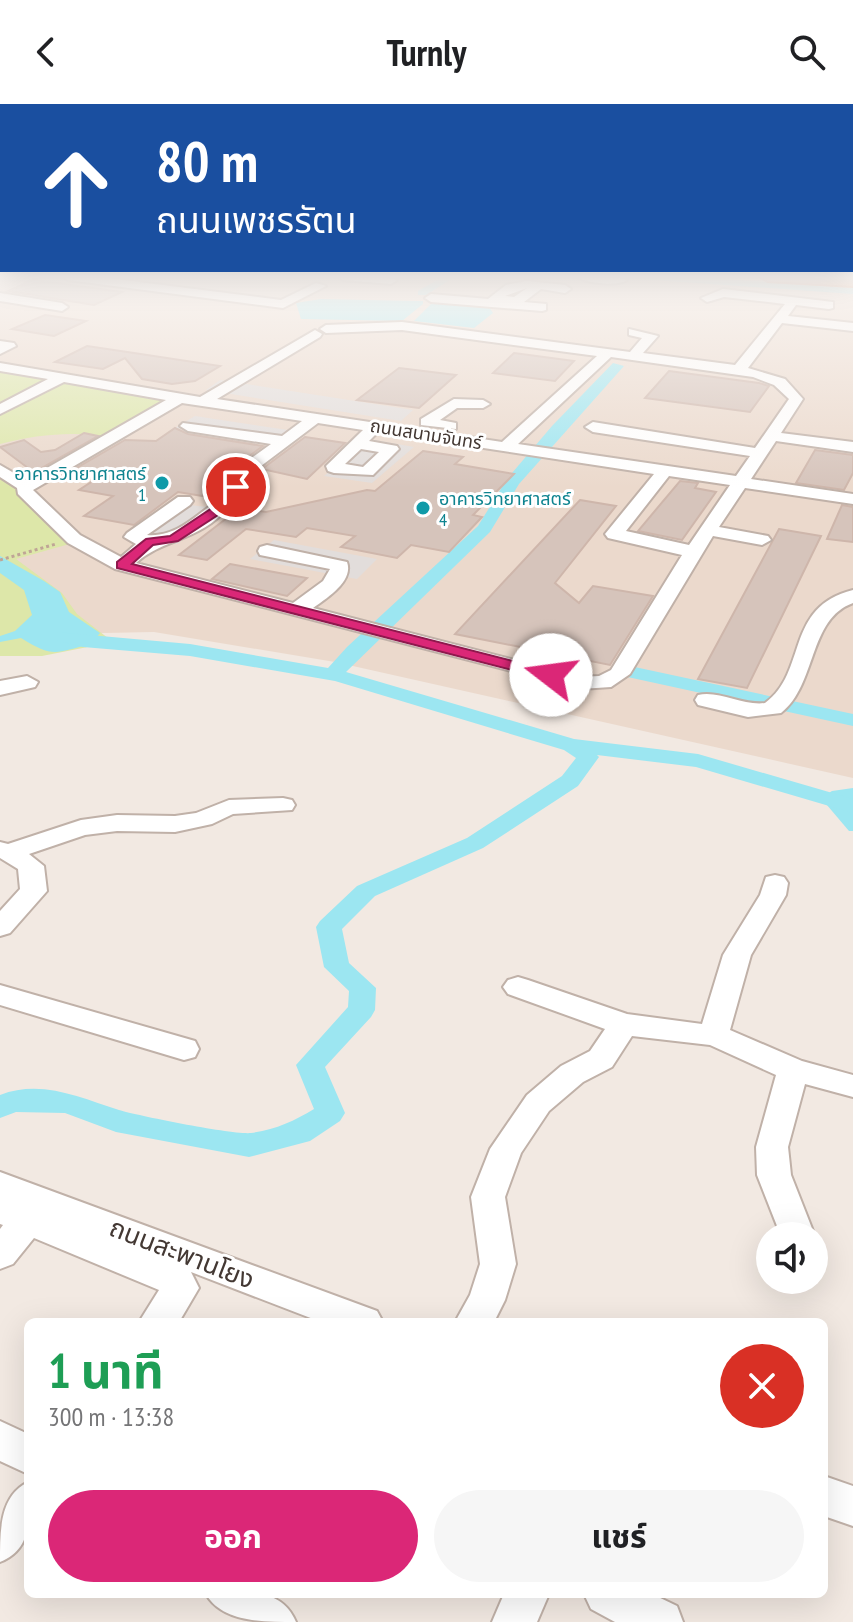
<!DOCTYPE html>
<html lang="th">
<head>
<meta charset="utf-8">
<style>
  body { margin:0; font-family:"PT Sans Narrow","Noto Sans Thai",sans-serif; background:#f6f6f6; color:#202124; height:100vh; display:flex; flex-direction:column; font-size:30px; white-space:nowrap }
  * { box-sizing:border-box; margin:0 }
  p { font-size:26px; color:#757577 }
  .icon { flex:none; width:44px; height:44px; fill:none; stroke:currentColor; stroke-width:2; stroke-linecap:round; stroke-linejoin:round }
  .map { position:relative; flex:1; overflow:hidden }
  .sheet { position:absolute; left:24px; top:1214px; width:804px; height:280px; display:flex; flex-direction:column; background:#fff; border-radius:12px; box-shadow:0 8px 32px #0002 }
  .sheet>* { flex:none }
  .banner { position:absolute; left:0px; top:0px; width:854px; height:168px; box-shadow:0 8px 32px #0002; background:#1a4fa0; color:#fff; overflow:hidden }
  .controls { position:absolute; left:756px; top:1118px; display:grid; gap:16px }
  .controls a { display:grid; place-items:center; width:72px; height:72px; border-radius:50%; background:#fff; box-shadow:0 8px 32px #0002; font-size:40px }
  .pin { position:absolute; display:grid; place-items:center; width:68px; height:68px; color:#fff; margin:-34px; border:4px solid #fff; border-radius:50%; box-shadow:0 2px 8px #0007 }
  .me { position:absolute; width:88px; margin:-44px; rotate:285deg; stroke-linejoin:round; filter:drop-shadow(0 0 6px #0008) }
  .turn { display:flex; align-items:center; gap:28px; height:168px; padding:0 24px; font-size:36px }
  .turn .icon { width:104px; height:104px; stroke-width:2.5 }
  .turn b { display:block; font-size:56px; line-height:68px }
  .round { display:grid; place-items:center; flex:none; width:84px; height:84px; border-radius:42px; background:#f6f6f6 }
  .headline { display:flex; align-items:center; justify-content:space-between; height:136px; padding:0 24px }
  h1 { font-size:48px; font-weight:700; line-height:60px; color:#1e9e55 }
  .button { display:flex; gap:16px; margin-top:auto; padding:16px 24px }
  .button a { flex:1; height:92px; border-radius:48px; background:#db2777; color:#fff; font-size:32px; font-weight:700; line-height:92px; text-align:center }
  .button a+a { background:#f6f6f6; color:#202124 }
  header { display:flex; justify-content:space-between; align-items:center; height:104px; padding:0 24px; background:#fff; font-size:36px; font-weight:700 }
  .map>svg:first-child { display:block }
</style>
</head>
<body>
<header><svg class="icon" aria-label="back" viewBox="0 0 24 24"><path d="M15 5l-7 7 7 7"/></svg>Turnly<svg class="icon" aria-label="search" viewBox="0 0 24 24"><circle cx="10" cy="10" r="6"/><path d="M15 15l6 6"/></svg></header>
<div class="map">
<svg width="853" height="1518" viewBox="0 0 853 1518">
  <rect width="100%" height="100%" fill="#f2e9e2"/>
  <path fill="#ebd9cc" d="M0 172H675L853 186V674L335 558 154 528 0 531Z"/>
  <g fill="#dde7a9">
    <path d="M0 263 172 295 112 333C73 327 38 330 0 340Z"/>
    <path d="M0 364 73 439 16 455 62 489 77 510 113 538 42 552H0Z"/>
  </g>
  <g fill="#e2dddb">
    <path d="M220 276 413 306 401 317 206 286Z"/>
    <path d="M195 312 288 326 270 339 175 324Z"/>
    <path d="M369 335 414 343 372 379 324 372Z"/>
    <path d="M181 400 224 405 177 440 137 434Z"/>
    <path d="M274 436 377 455 357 475 250 455Z"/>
  </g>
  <g fill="#9ce6f1">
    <path d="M321 195 415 197H423V200L402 217 301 215 296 199Z"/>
    <path d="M432 199 489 203 493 209 474 224 414 217Z"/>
    <path d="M0 452 44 477 60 488 69 508 100 529 91 540C55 549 53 554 21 534L0 538V532L15 527 32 511 24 486 0 469Z"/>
    <path d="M853 684V727H849L821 694 832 687Z"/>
  </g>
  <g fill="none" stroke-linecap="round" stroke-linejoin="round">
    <g fill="#9ce6f1" fill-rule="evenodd">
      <path d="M444 172H456L426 191H418V187Z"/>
      <path d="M635 172H680L853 184V190L640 175Z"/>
      <path d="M613 259 624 262 519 380 490 428 346 568 574 635 698 650 853 695V709L696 663 597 651 599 653 578 682 483 744 375 792 342 825 349 859 376 884 375 906 371 913 325 963 345 1009 340 1017 310 1037 249 1053 116 1028 65 1009 16 1008 0 1014V991C42 975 80 994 119 1006 139 1012 234 1031 251 1029 275 1026 294 1017 314 1005L296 961 348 903 349 887 324 863 316 823 320 817 357 782 467 734 562 672 576 654 564 646 335 577 190 552 83 543 56 536 54 532 56 528 190 540 328 564 347 543 478 422 507 375 552 322Z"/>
      <path d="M630 562 853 610V622L623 572 620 568Z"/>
    </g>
  </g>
  <g fill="#d6c4bb" stroke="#ceb6ab" stroke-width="2">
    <path d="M34 176 122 188 94 201 8 187Z"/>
    <path d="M45 211 86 217 54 232 12 225Z"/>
    <path d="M87 242 134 249 220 262 195 277 172 280 142 275 125 254 103 265 55 258Z"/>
    <path d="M514 249 574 257 555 277 493 269Z"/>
    <path d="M399 264 456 271 419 304 357 296Z"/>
    <path d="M669 267 759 279 769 282 750 308 645 294Z"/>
    <path d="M175 324 188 330 263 342 237 361 234 366 237 371 210 388 209 393 178 388 134 421 84 412 113 392 79 386 102 371 73 366 125 336 156 337Z"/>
    <path d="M84 329 98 332 38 366 32 367 0 343 24 336 41 348 55 346Z"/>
    <path d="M305 333 345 339 307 375 262 365Z"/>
    <path d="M815 346 853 351V369L844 386 796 379Z"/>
    <path d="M423 347 463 353 455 360 514 370 473 411 482 413 449 448 411 441 397 454 341 443 355 432 307 424 296 433 246 425 207 456 179 451 240 404 266 408 367 386 375 387Z"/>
    <path d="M680 377 698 379 695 384 716 388 682 436 638 427Z"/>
    <path d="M580 396 616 402 555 479 579 499 593 482 653 492 610 561 455 530Z"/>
    <path d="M842 401 853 403V438L827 435Z"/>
    <path d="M779 425 821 432 747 584 698 575Z"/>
    <path d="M230 460 307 474 287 492 212 475Z"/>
  </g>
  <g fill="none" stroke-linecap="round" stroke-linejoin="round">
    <g stroke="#c0b1a8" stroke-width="4">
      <g id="minor">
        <path d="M62 172H91L281 196 316 179 326 182 283 204 68 176Z"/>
        <path d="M337 172H380L397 176 391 180 343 176Z"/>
        <path d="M575 172H612L627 176C616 183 586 179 575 172Z"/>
        <path d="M527 177 565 181 571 185 565 189 541 185 524 198 546 200V206L542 207 431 198 425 194 431 190 488 195 506 181ZM527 184 514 193 505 192Z"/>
        <path d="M723 185 833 198V204L829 205 796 201 788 212 853 219V227L782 219 748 264 785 275 803 295 781 329 853 338V348L776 337 751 375 853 390V400L745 384 719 423 768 432 771 436 762 441 713 432 630 570 611 583 581 585 115 465 68 439 18 390 17 384 0 373V361L26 376 166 296 64 278 0 310V300L48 275 0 267V259L200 293 315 226 322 230 320 233 217 295 502 338 597 252 402 226 326 229 320 225 326 221 402 218 630 248 642 234 629 231V225L658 232 643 249 735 261 785 200 724 193 707 198 701 194ZM611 253 753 273 774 281 789 295 755 344 593 318 585 323 593 328 750 352 736 372 518 340ZM182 299 302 317 282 332 183 319 180 322 188 327 271 340 239 363 237 366 242 371 212 391 210 402C190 417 173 433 147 431L190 401 193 397 190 393H178L127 429 124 433 136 440 121 453 80 431 33 386ZM318 319 363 326 326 362 328 367 334 369 373 371 399 345 397 342 369 337 378 328 654 370 605 430 608 434 682 451 611 566 599 572 581 573 313 504C327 494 354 477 347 458L267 441 260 443 258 447 260 451 330 465 323 477 293 499 136 459C165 433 201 438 230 401L227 396 260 374 262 370 257 365ZM361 345 379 348 363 363 345 360ZM669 372 730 381 689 441 626 427Z"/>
        <path d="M0 189 62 199 68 203 62 207 0 197Z"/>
        <path d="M0 237 14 239 16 242 0 250Z"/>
        <path d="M454 295 483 296 490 300 483 304H457L440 316 456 319V325L421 321V315Z"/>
        <path d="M853 486V499C808 515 817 581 781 609L748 613 698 601 695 596 698 591C719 586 743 602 765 599 808 568 784 503 853 486Z"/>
        <path d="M27 572 38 578 35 583 0 591V577Z"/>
        <path d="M283 694 292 696 295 701 292 706 233 710 212 720 175 728 117 727 85 731 29 750 44 762 47 787 10 829 0 832V807L20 785 18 765 0 754V738L8 740 81 716 117 711 175 712 196 709 229 696Z"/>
        <path d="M775 771 784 773 788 779 786 791 751 851 730 926 802 957 853 971V993L805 980 788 1043 791 1071 813 1127 811 1132H781L757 1071 756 1043 776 971 710 941 632 932 612 963 583 978 549 1007 521 1049 505 1093 516 1160 505 1196 494 1218H455L470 1191 480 1160 471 1093 490 1045 527 991 561 962 590 947 605 925 508 890 503 883 508 876 518 873 528 876 627 910 702 920 723 851 760 791 766 773Z"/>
        <path d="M0 881 195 937 199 945 195 953 184 956 0 901Z"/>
        <path d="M0 1068 377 1207 383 1218H321L191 1168 199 1184 179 1218H139L159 1186 34 1134 13 1160 0 1165V1125L3 1121 0 1120Z"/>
        <path d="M0 1317 28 1330V1370L0 1357Z"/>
        <path d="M824 1372 853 1382V1422L824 1412Z"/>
        <path d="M28 1378C28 1411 35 1444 0 1458 0 1425 0 1392 28 1378Z"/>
        <path d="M206 1490C241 1490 280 1480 296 1518 261 1518 222 1518 206 1490Z"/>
        <path d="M504 1490H549L537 1518H492Z"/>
        <path d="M584 1490H652L677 1502 683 1518H615L591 1505Z"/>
      </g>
    </g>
    <g stroke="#e06c2e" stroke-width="4">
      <path id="highway" d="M759 172H853V182L768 177Z"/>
    </g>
    <path stroke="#bfa596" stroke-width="3" stroke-dasharray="3 3" stroke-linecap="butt" d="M0 456 56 440"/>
    <use href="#minor" fill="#fff" fill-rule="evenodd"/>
    <use href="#highway" fill="#ff9d60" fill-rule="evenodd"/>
  </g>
  <linearGradient id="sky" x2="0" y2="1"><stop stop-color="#89c8ec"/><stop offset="0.45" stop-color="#f9f5f2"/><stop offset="1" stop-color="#f9f5f2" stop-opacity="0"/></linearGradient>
  <rect width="853" height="384" fill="url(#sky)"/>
  <path fill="#db2777" stroke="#8e194d" stroke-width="2" d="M236 379 242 383 225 396 227 401 221 409 178 437 153 441 132 460 556 568 558 571 551 576 117 464V458L146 435 170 432 212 404 214 393Z"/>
  <g fill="#0f9aa8" stroke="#fff" stroke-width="3">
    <circle cx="162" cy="379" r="8"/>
    <circle cx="423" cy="404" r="8"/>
  </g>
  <g text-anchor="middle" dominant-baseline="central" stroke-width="6" stroke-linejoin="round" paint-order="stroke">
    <g font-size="18" fill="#433833" stroke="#fff">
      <text transform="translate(426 330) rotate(9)">ถนนสนามจันทร์</text>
    </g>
    <g font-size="18" fill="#0d838f" stroke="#fff" text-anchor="end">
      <text x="146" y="369">อาคารวิทยาศาสตร์<tspan x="146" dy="21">1</tspan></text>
      <text x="439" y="394" text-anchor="start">อาคารวิทยาศาสตร์<tspan x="439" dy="21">4</tspan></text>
    </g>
    <g font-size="26" fill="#433833" stroke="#fff">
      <text transform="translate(182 1149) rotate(21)">ถนนสะพานโยง</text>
    </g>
  </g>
</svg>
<div class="controls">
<a><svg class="icon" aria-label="sound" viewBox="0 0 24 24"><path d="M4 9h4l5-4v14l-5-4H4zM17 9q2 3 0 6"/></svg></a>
</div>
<div class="pin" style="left:236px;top:383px;background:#d93025"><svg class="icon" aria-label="arrive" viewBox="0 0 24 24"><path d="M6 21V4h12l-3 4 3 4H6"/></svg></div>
<svg class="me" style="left:551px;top:571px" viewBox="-20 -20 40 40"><circle r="19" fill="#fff"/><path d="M0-13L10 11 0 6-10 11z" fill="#db2777"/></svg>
<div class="banner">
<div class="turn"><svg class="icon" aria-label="ahead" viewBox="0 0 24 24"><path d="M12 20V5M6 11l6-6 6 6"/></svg><div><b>80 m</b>ถนนเพชรรัตน</div></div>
</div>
<section class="sheet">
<div class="headline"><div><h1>1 นาที</h1><p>300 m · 13:38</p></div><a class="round" style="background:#d93025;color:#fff"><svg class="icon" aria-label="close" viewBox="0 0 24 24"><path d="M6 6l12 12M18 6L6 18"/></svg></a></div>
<div class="button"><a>ออก</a><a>แชร์</a></div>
</section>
</div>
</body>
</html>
